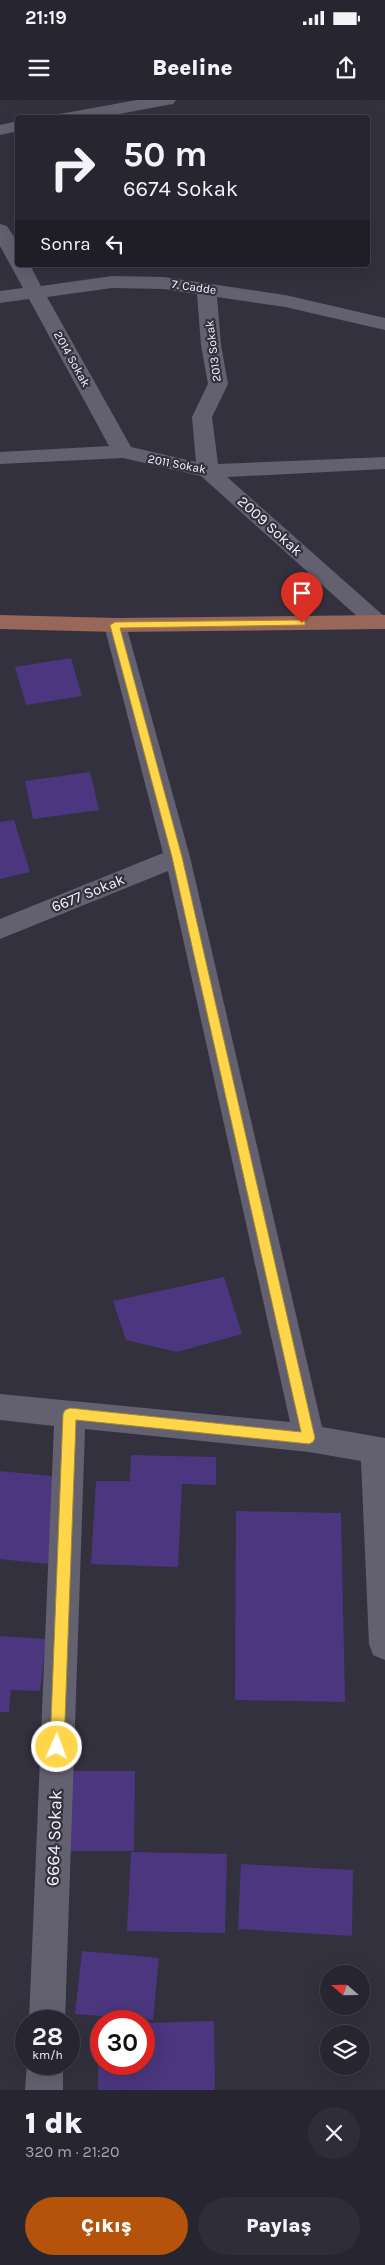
<!DOCTYPE html>
<html lang="tr">
<head>
<meta charset="utf-8">
<style>
  body { margin:0; font-family:Karla,sans-serif; background:#2f2d37; color:#f1f3f6; height:100vh; display:flex; flex-direction:column; font-size:19px; white-space:nowrap }
  * { box-sizing:border-box; margin:0 }
  p { font-size:16px; color:#a4a5aa }
  .icon { flex:none; width:28px; height:28px; fill:none; stroke:currentColor; stroke-width:2; stroke-linecap:round; stroke-linejoin:round }
  .map { position:relative; height:1990px; overflow:hidden }
  .side { display:flex; flex-direction:column; background:#27252f; flex:1 }
  .side>* { flex:none }
  .guide { position:absolute; left:15px; top:15px; width:355px; height:152px; border-radius:5px; box-shadow:0 5px 20px #0002,0 0 0 1px #43424b; background:#27252f; color:#f1f3f6; overflow:hidden }
  .needle { width:32px; rotate:290deg }
  .buttons { position:absolute; left:320px; top:1865px; display:grid; gap:10px }
  .buttons a { display:grid; place-items:center; width:50px; height:50px; border-radius:50%; background:#27252f; box-shadow:0 5px 20px #0002,0 0 0 1px #43424b; font-size:25px }
  .speed { position:absolute; left:15px; top:1910px; display:flex; gap:10px; font-size:25px; font-weight:700; text-align:center }
  .speed>* { display:grid; place-content:center; width:65px; height:65px; border-radius:50%; background:#27252f; box-shadow:0 5px 20px #0002,0 0 0 1px #43424b; line-height:1 }
  .speed small { font-size:12px; font-weight:400 }
  .speed .limit { border:8px solid #d22; background:#fff; color:#111 }
  .pin { position:absolute; display:grid; place-items:center; width:42px; height:42px; color:#fff; margin:-51px -21px; border-radius:50% 50% 50% 0; rotate:-45deg; box-shadow:0 0 5px #0007 }
  .pin .icon { rotate:45deg }
  .me { position:absolute; width:55px; margin:-28px; rotate:2deg; stroke-linejoin:round; filter:drop-shadow(0 0 4px #0008) }
  .turn { display:flex; align-items:center; gap:18px; height:105px; padding:0 25px; font-size:22px }
  .turn .icon { width:65px; height:65px; stroke-width:2.5 }
  .turn b { display:block; font-size:35px; line-height:42px }
  .then { display:flex; align-items:center; height:48px; padding:0 25px; background:#0003; gap:10px; font-size:19px }
  .round { display:grid; place-items:center; flex:none; width:52px; height:52px; border-radius:26px; background:#2f2d37 }
  .headline { display:flex; align-items:center; justify-content:space-between; height:85px; padding:0 25px }
  h1 { font-size:30px; font-weight:800; line-height:38px }
  .primary-button { display:flex; gap:10px; margin-top:auto; padding:10px 25px }
  .primary-button a { flex:1; height:58px; border-radius:30px; background:#b45309; color:#fff; font-size:20px; font-weight:800; line-height:58px; text-align:center }
  .primary-button a+a { background:#2f2d37; color:#f1f3f6 }
  .status { display:flex; justify-content:space-between; align-items:center; height:35px; padding:0 25px; background:#27252f; direction:ltr }
  .status svg { height:14px; fill:currentColor }
  header { display:flex; justify-content:space-between; align-items:center; height:65px; padding:0 25px; background:#27252f; font-size:22px; font-weight:800 }
  .map>svg:first-child { display:block }
</style>
</head>
<body>
<div class="status"><b>21:19</b><svg viewBox="0 0 49 12"><path d="M0 12V9h3v3zM5 12V6h3v6zM10 12V3h3v9zM15 12V0h3v12zM26 1h20v11H26zM47 4h2v5h-2z"/></svg></div>
<header><svg class="icon" aria-label="menu" viewBox="0 0 24 24"><path d="M4 6h16M4 12h16M4 18h16"/></svg>Beeline<svg class="icon" aria-label="share" viewBox="0 0 24 24"><path d="M12 15V3M7 8l5-5 5 5M5 13v7h14v-7"/></svg></header>
<div class="map">
<svg width="385" height="1990" viewBox="0 0 385 1990">
  <rect width="100%" height="100%" fill="#34313f"/>
  <g fill="#4b367f">
    <path d="M71 558 82 596 26 605 15 567Z"/>
    <path d="M90 672 99 710 33 719 25 681Z"/>
    <path d="M14 720 30 772 0 779V722Z"/>
    <path d="M224 1177 242 1234 177 1252 126 1240 113 1201Z"/>
    <path d="M131 1355 216 1357V1385L182 1384 178 1467 91 1464 96 1381H130Z"/>
    <path d="M0 1371 62 1377 48 1464 0 1459Z"/>
    <path d="M236 1411 341 1413 345 1602 235 1600Z"/>
    <path d="M0 1536 46 1539 40 1591 11 1590 9 1612H0Z"/>
    <path d="M72 1671H135L134 1751H69Z"/>
    <path d="M131 1752 227 1754 225 1833 127 1831Z"/>
    <path d="M241 1764 353 1770 352 1836 238 1829Z"/>
    <path d="M82 1851 159 1858 153 1920 75 1914Z"/>
    <path d="M214 1921 215 1990H98L99 1924 101 1923V1964H144V1923Z"/>
  </g>
  <g fill="none" stroke-linecap="round" stroke-linejoin="round">
    <g fill="#636070" fill-rule="evenodd">
      <path d="M137 0H176L173 4 167 5 98 18H56L59 14 65 13Z"/>
      <path d="M18 21V31L0 35V25Z"/>
      <path d="M0 124 7 126 18 143V165H30L41 186 112 176 164 177 285 195 385 218V230L285 207 217 197 221 245 228 284 212 317 218 364 385 357V369L227 377 385 517V527L377 529 369 527 201 376 123 358 0 364V352L109 346 29 199 0 203V191L23 188 0 146ZM112 188 164 189 197 194 201 245 208 284 192 317 196 362 131 347 47 197Z"/>
      <path d="M115 518 123 520 126 525 190 757 322 1327 385 1338V1560L373 1555 369 1544 361 1361 309 1352 85 1329 65 1921H29L54 1326 0 1320V1294L290 1322 168 771 0 839V819L163 753 104 525 107 520Z"/>
      <path d="M27 1964H63V1990H25Z"/>
    </g>
    <path fill="#99675a" fill-rule="evenodd" d="M0 515 115 518 385 515V529L115 532 0 529Z"/>
  </g>
  <path fill="#ffd54a" stroke="#a68a30" d="M302 520 305 521V525L120 528 182 757 315 1338 313 1342 309 1344 76 1320 64 1647 62 1652 57 1654 52 1652 50 1647 63 1314 65 1310 70 1308 301 1332 172 757 110 525 115 522Z"/>
  <g text-anchor="middle" dominant-baseline="central" stroke-width="4.5" stroke-linejoin="round" paint-order="stroke">
    <g font-size="12" fill="#f3f2fb" stroke="#34313f">
      <text transform="translate(194 187) rotate(8)">7. Cadde</text>
      <text transform="translate(213 251) rotate(-97)">2013 Sokak</text>
      <text transform="translate(72 259) rotate(61)">2014 Sokak</text>
      <text transform="translate(177 364) rotate(11)">2011 Sokak</text>
    </g>
    <g font-size="15" fill="#f3f2fb" stroke="#34313f">
      <text transform="translate(270 426) rotate(42)">2009 Sokak</text>
      <text transform="translate(88 793) rotate(-22)">6677 Sokak</text>
    </g>
    <g font-size="18" fill="#f3f2fb" stroke="#34313f">
      <text transform="translate(54 1738) rotate(-88)">6664 Sokak</text>
    </g>
  </g>
</svg>
<div class="buttons">
<a><svg class="needle" viewBox="-14 -14 28 28"><path d="M0-13l5 13h-10z" fill="#e53935"/><path d="M0 13l5-13h-10z" fill="#a4a5aa"/></svg></a>
<a><svg class="icon" aria-label="layers" viewBox="0 0 24 24"><path d="M12 4l9 5-9 5-9-5zM3 14l9 5 9-5"/></svg></a>
</div>
<div class="speed"><div>28<small>km/h</small></div><div class="limit">30</div></div>
<div class="pin" style="left:302px;top:523px;background:#d93025"><svg class="icon" aria-label="arrive" viewBox="0 0 24 24"><path d="M6 21V4h12l-3 4 3 4H6"/></svg></div>
<svg class="me" style="left:57px;top:1647px" viewBox="-20 -20 40 40"><circle r="17" fill="#ffd54a" stroke="#fff" stroke-width="3"/><path d="M0-11L8 9 0 5-8 9z" fill="#fff"/></svg>
<div class="guide">
<div class="turn"><svg class="icon" aria-label="right" viewBox="0 0 24 24"><path d="M7 20v-9h11M14 6l5 5-5 5"/></svg><div><b>50 m</b>6674 Sokak</div></div>
<div class="then">Sonra<svg class="icon" aria-label="left" viewBox="0 0 24 24"><path d="M17 20v-9H6M10 6l-5 5 5 5"/></svg></div>
</div>
</div>
<section class="side">
<div class="headline"><div><h1>1 dk</h1><p>320 m · 21:20</p></div><a class="round"><svg class="icon" aria-label="close" viewBox="0 0 24 24"><path d="M6 6l12 12M18 6L6 18"/></svg></a></div>
<div class="primary-button"><a>Çıkış</a><a>Paylaş</a></div>
</section>
</body>
</html>
